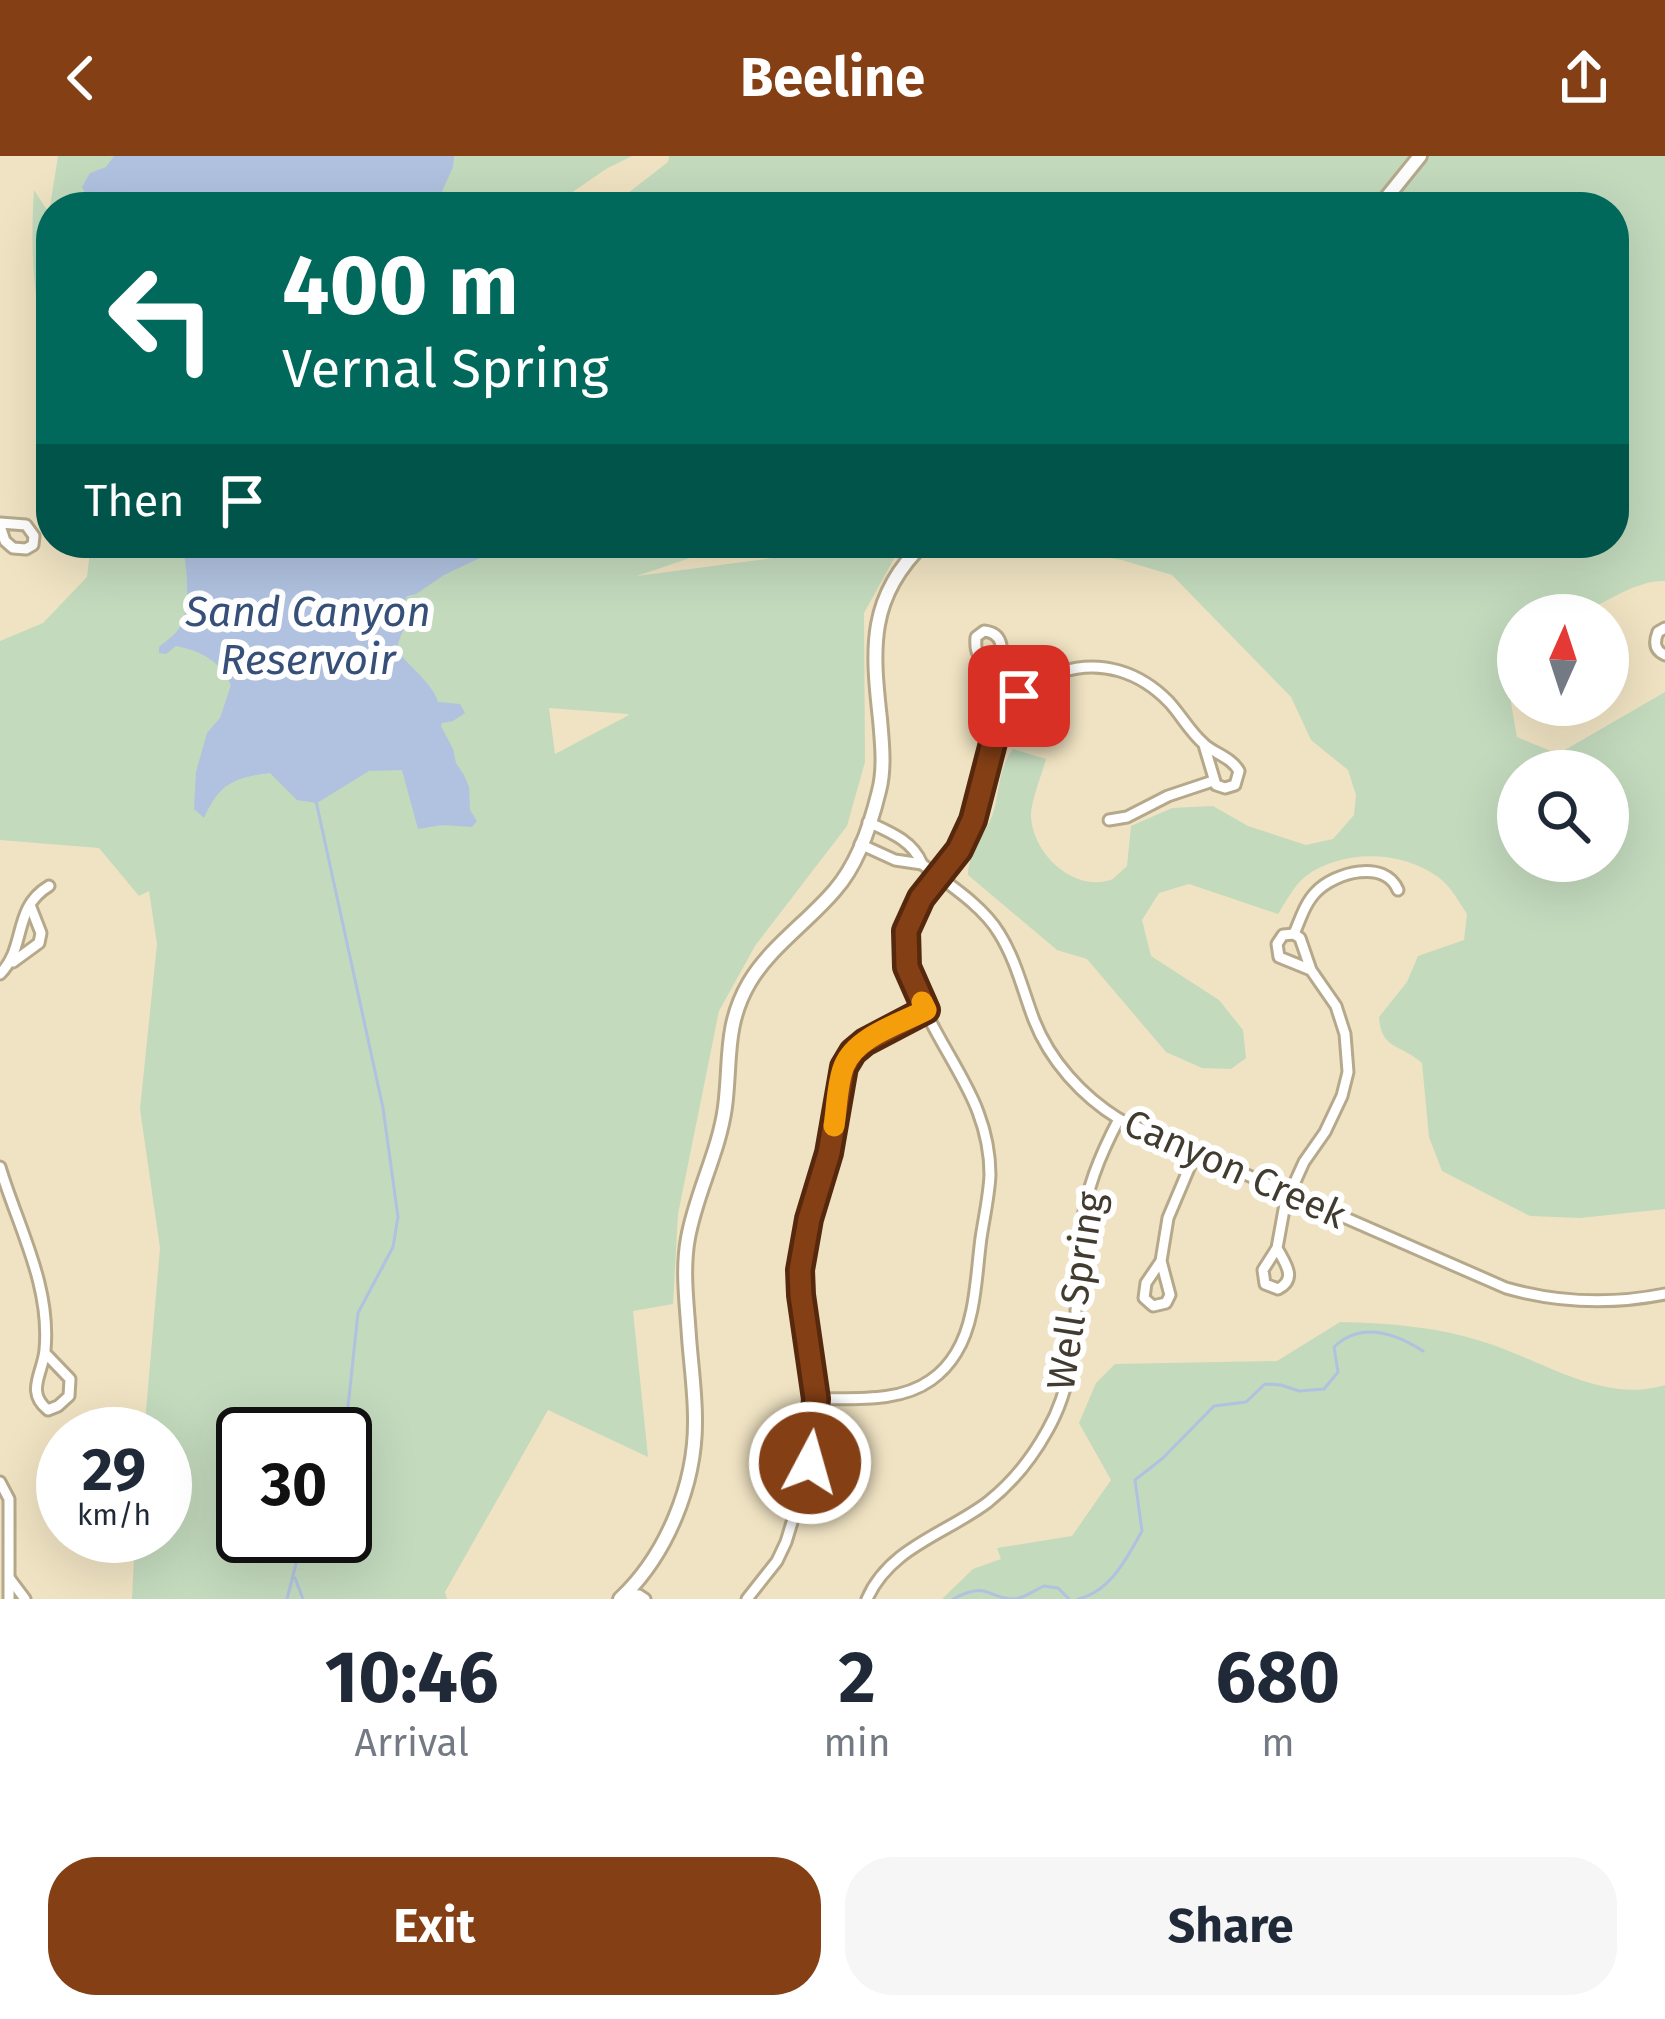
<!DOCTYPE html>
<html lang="en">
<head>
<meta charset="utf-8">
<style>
  body { margin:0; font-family:"Fira Sans",sans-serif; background:#f6f6f7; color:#1f2937; height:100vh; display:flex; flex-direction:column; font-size:45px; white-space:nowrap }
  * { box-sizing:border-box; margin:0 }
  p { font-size:39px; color:#747a83 }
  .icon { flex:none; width:66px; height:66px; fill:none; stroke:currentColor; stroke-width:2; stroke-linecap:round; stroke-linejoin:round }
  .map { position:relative; height:1443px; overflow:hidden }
  .drawer { display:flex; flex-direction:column; background:#fff; flex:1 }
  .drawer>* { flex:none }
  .guide { position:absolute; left:36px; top:36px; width:1593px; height:366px; border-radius:48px; box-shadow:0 12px 48px #0002; background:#00695c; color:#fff; overflow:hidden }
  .needle { width:78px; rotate:3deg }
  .fabs { position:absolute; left:1497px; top:438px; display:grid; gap:24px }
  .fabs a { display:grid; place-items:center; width:132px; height:132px; border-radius:50%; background:#fff; box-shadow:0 12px 48px #0002; font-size:60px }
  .speed { position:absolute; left:36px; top:1251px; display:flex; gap:24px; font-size:60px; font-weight:700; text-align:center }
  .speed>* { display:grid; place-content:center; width:156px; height:156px; border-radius:50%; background:#fff; box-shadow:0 12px 48px #0002; line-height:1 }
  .speed small { font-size:30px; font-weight:400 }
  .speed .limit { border:6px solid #111; border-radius:18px; background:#fff; color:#111 }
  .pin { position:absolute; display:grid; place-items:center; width:102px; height:102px; color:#fff; margin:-51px; border-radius:24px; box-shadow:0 6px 18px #0006 }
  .me { position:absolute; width:132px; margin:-66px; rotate:6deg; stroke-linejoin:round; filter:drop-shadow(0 0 9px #0008) }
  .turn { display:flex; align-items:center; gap:42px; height:252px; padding:0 48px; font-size:54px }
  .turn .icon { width:156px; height:156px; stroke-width:2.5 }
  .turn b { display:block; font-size:84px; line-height:102px }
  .then { display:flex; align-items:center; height:114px; padding:0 48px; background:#0003; gap:24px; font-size:45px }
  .eta { display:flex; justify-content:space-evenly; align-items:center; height:204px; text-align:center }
  .eta b { font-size:72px; font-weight:700; line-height:84px }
  .action { display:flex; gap:24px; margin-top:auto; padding:24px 48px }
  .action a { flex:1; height:138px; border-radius:48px; background:#843f15; color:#fff; font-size:48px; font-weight:700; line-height:138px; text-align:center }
  .action a+a { background:#f6f6f7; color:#1f2937 }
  header { display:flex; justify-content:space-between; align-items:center; height:156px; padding:0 48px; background:#843f15; color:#fff; font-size:54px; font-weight:700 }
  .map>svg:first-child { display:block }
</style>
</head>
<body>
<header><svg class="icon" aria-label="back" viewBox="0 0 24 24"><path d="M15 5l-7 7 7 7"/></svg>Beeline<svg class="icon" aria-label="share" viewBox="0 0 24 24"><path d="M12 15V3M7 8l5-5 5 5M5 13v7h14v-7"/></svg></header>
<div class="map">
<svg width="1665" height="1443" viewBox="0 0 1665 1443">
  <rect width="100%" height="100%" fill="#f0e3c3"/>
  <g fill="#c3dabd" fill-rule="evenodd">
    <path d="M58 0H632L606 13 551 51H51V210C33 152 30 95 34 34L49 57Z"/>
    <path d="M669 0H1665V425C1633 424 1607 449 1576 457 1558 462 1536 459 1518 459V513L1507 524 1517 581 1558 598 1665 536V1053L1580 1062 1530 1060 1442 1015 1429 981 1422 907C1401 888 1381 894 1379 861L1407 826 1418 800 1464 784 1467 758C1459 746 1450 729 1438 721 1402 694 1342 693 1306 720 1294 729 1286 746 1278 758L1189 728 1159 737 1142 764 1151 800 1219 844 1243 874 1246 902 1231 913 1202 912 1166 896 1087 803 1057 794 968 719C968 697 986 678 993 657 1000 635 998 612 1013 593L1046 603C1042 618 1031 645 1031 660 1032 697 1074 738 1113 723 1114 722 1126 711 1127 710L1131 670 1172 652 1213 650 1248 670 1306 689 1333 683 1354 659 1356 639 1348 614 1311 584 1291 541 1172 419 1122 404 1043 391 1037 387H1614V51H610L668 6ZM1518 615H1608V705H1518Z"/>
    <path d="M91 387H734L637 420 773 402 775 387H906L901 390 864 457 865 606 847 670 755 790 719 855 678 1058 673 1148 633 1155 648 1301 548 1254 445 1436 447 1443H132L135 1380H165V1278H144L160 1092 140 953 157 788 149 735 139 740 99 692 0 684V485L43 467 87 421ZM549 552 628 558 629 559 555 598ZM243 1278H345V1380H243Z"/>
    <path d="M1340 1166C1390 1167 1439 1171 1487 1187 1543 1205 1605 1248 1665 1229V1443H942L973 1413 1001 1403 997 1392 1072 1380 1111 1324 1079 1267 1096 1227 1115 1208 1277 1205Z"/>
  </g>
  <g fill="#b0c2e0">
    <path d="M114 0H454L453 11 435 51H92L82 31 90 17 106 11Z"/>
    <path d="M182 387H533L505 390 444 419 416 438 407 440 404 446 413 456C409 465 397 483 398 492 399 504 432 524 438 546L460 548 465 557 453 565 442 567 441 570 453 593 456 607 464 619 469 631 470 654 477 665 472 671 442 669 418 673 402 614 369 615 317 647 297 644 270 617C234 621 219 628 204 662L194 653 196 616 207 577 220 562 231 529C220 505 202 495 176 490L166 498 159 497V491C167 484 176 479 181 469 191 446 187 411 182 387Z"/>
  </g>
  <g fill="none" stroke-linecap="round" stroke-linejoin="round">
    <g stroke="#b0c2e0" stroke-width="3">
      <path d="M316 645 383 952 398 1061 393 1091 358 1157 347 1260 340 1278"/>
      <path d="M295 1422 303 1443"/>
      <path d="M287 1443 303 1380"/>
      <path d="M953 1443C991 1424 985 1443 1015 1443 1024 1442 1035 1434 1044 1430L1058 1432 1069 1443"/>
      <path d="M1078 1443C1110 1436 1127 1402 1142 1375L1135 1324 1163 1302 1214 1250 1246 1246 1265 1228 1281 1229 1299 1235 1324 1233 1338 1216 1334 1191C1361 1165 1395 1177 1423 1195"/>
    </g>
    <g stroke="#b6a98b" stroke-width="15">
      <g id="street">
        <path d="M0 367 26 369 34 380 33 389 26 393 13 392 5 385 0 370"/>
        <path d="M1665 472 1658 476C1654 486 1654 494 1665 499"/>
        <path d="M1001 512C1002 495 1005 477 984 475L976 481C974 507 985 500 1000 512 1008 518 1014 532 1019 540"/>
        <path d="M1109 664 1127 661 1168 640 1213 625"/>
        <path d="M868 666C890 676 913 685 922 708 948 728 982 749 999 777 1016 804 1023 835 1034 864 1050 905 1082 940 1119 963L1506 1132C1559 1147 1610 1149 1665 1138"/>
        <path d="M860 688 895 704 922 708"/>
        <path d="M1294 778C1300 764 1305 747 1316 736 1335 716 1385 703 1398 734"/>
        <path d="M13 806 39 787 41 777 30 749"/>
        <path d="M0 818C27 791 12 752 49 730"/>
        <path d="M0 1011C18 1071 51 1129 45 1194 43 1217 25 1236 48 1254L58 1250 69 1240 70 1223 45 1197"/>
        <path d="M1277 1092C1285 1107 1298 1123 1278 1133L1265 1128 1263 1114 1277 1092 1285 1048 1304 1006 1325 976 1342 940 1348 916 1345 878 1336 850 1311 814 1300 782 1294 778 1283 779 1277 788 1279 801 1311 814"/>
        <path d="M1161 1105 1146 1127 1144 1142 1153 1150 1166 1147 1170 1139 1161 1105 1168 1062 1195 998"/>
        <path d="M816 1243C854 1242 899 1247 931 1224 941 1217 950 1207 956 1197 976 1165 976 1119 981 1082 984 1062 989 1040 990 1019 990 997 986 977 978 956 959 903 894 829 907 773 916 734 952 707 969 673 990 630 986 585 1015 545 1025 532 1045 522 1061 516 1101 503 1140 516 1169 546 1181 559 1190 576 1204 588 1215 598 1231 601 1239 615L1235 629 1225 632 1216 629 1204 589"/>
        <path d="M0 1326 9 1343V1443"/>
        <path d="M10 1423 25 1443"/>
        <path d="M626 1442 625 1438 639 1439 645 1443"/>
        <path d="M747 1443 777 1405 786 1386 810 1307 816 1243 800 1114 809 1063 829 997 844 911 853 896 865 886 926 853"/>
        <path d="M867 1443C890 1391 946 1378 988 1346 1012 1327 1032 1302 1047 1275 1083 1213 1073 1144 1081 1076 1085 1035 1100 999 1119 963"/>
      </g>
    </g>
    <g stroke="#b6a98b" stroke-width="18">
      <g id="secondary">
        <path d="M1379 51 1420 0"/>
        <path d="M620 1443C667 1399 696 1327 695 1263 695 1236 691 1208 689 1181 687 1148 682 1115 688 1082 696 1037 719 996 725 951 731 906 724 870 749 827 770 791 808 766 835 734 857 709 871 668 879 635 885 612 882 587 880 563 872 492 868 441 924 387"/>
      </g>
    </g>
    <use href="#street" stroke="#fff" stroke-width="9"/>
    <use href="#secondary" stroke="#fff" stroke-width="12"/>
  </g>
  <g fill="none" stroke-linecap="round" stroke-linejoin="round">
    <g stroke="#56290e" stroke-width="30">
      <path id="route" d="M810 1307 816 1243 801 1139 800 1114 809 1063 829 997 844 911 853 896 865 886 926 854 907 811 906 775 921 742 959 694 973 664 994 583 1019 540"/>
    </g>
    <use href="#route" stroke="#843f15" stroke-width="21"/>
    <path stroke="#f59e0b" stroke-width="21" d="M834 970C837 951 837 927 844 910 856 880 900 868 926 854L922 846"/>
  </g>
  <g text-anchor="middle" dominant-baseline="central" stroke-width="12" stroke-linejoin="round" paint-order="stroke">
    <g font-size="39" fill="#423c30" stroke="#fff">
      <text transform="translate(1235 1013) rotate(24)">Canyon Creek</text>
      <text transform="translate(1076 1135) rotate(-81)">Well Spring</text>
    </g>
    <g font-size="42" font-style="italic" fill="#37507a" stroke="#fff">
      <text x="308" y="456">Sand Canyon<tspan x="308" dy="48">Reservoir</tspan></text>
    </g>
  </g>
</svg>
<div class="fabs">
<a><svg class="needle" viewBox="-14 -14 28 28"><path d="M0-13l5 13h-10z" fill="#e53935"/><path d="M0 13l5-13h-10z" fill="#747a83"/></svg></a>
<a><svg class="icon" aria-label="search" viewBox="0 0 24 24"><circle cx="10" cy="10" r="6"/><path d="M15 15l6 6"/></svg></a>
</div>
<div class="speed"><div>29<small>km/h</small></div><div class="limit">30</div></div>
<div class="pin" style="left:1019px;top:540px;background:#d93025"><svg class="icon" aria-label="arrive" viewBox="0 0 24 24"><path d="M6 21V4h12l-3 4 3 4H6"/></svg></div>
<svg class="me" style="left:810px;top:1307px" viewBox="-20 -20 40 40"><circle r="17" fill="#843f15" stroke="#fff" stroke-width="3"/><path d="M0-11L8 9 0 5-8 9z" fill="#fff"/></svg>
<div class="guide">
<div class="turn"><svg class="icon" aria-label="left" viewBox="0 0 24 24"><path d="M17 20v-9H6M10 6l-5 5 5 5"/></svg><div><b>400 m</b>Vernal Spring</div></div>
<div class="then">Then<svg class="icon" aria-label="arrive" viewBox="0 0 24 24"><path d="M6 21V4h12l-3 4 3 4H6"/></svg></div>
</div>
</div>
<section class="drawer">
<div class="eta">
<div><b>10:46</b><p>Arrival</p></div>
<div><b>2</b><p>min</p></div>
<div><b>680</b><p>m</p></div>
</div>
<div class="action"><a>Exit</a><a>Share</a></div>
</section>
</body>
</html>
